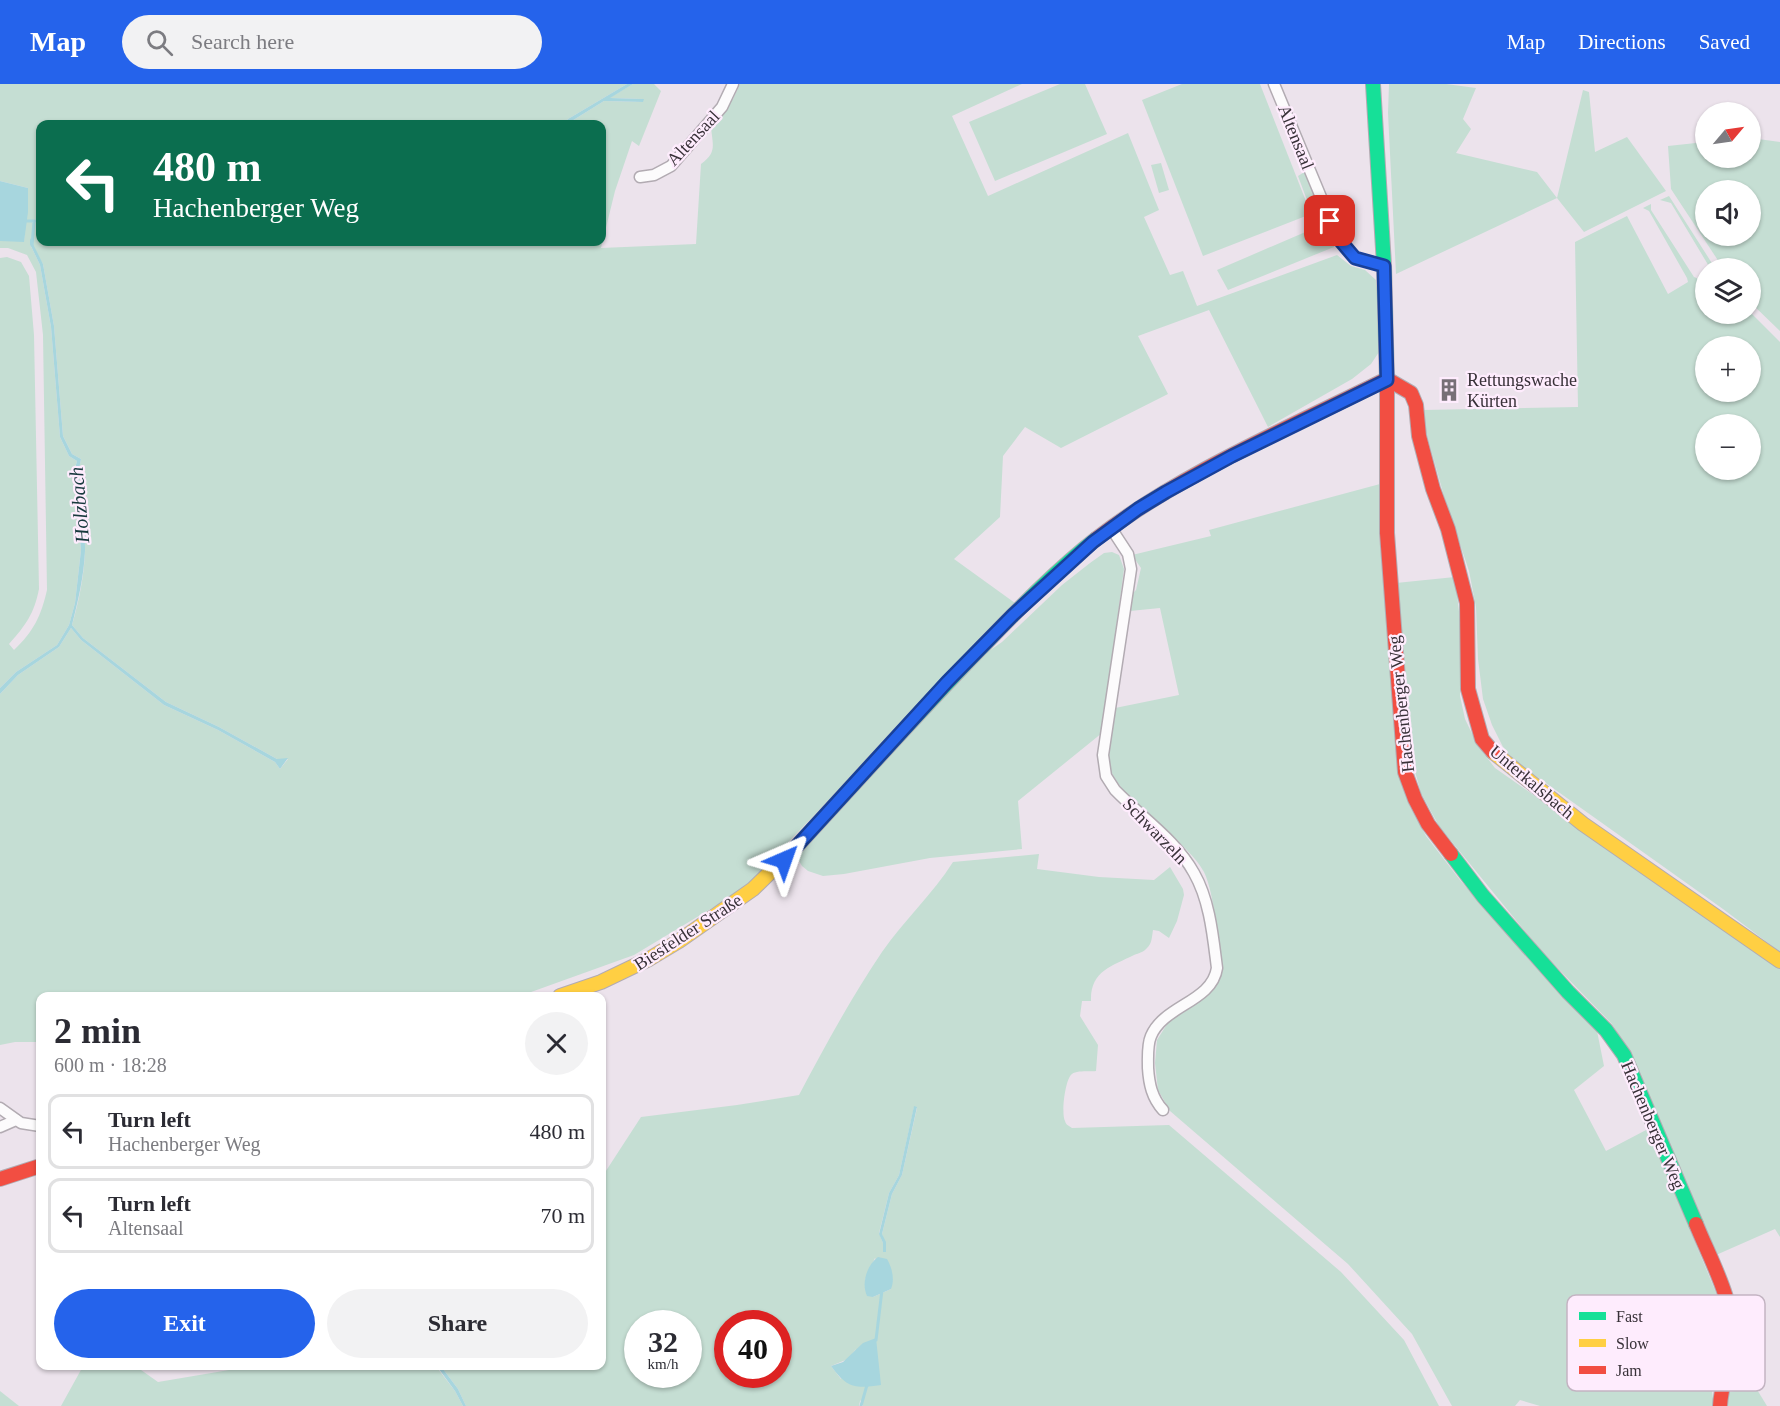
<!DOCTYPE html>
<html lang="en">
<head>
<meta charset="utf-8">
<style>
  body { margin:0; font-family:Georgia,serif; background:#f2f2f3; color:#2b2b33; height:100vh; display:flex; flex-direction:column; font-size:22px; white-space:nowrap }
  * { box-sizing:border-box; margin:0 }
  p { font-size:20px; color:#7c7c81 }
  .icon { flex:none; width:33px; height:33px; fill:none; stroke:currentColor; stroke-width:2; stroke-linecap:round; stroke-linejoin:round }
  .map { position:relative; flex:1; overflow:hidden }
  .drawer { position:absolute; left:36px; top:908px; width:570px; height:378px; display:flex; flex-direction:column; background:#fff; border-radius:12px; box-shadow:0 2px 4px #0004 }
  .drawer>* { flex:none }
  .banner { position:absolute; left:36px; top:36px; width:570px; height:126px; border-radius:12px; box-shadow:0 2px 4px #0004; background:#0b6e4f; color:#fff; overflow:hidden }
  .needle { width:39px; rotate:61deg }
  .buttons { position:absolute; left:1695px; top:18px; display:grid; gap:12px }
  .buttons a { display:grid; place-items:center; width:66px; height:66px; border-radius:50%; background:#fff; box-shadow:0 2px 4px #0004; font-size:30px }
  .speed { position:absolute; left:624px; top:1226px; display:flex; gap:12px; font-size:30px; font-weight:700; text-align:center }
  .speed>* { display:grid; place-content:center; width:78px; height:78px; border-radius:50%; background:#fff; box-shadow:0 2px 4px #0004; line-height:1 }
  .speed small { font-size:15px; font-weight:400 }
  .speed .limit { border:9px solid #d22; background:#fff; color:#111 }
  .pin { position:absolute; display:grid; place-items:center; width:51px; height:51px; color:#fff; margin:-26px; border-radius:12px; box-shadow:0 3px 9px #0006 }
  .me { position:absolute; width:66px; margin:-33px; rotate:43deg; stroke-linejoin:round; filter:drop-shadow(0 0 4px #0008) }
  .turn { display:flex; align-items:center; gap:21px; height:126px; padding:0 18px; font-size:27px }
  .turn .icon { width:78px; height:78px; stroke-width:2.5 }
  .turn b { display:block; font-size:42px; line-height:51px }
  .round { display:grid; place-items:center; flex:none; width:63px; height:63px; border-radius:32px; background:#f2f2f3 }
  .head { display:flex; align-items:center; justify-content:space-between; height:102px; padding:0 18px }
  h1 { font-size:36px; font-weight:700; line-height:45px }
  .cta { display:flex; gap:12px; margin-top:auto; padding:12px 18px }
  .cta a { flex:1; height:69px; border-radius:36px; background:#2563eb; color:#fff; font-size:24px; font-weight:700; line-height:69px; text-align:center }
  .cta a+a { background:#f2f2f3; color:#2b2b33 }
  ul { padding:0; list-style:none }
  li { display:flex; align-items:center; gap:18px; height:75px; margin:0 12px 9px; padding:0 6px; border:3px solid #e1e1e2; border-radius:12px }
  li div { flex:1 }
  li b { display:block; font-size:22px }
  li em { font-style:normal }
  header { display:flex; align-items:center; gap:36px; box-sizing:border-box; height:84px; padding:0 30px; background:#2563eb; color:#fff }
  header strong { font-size:28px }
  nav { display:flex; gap:33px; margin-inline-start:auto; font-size:21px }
  .search { width:420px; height:54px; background:#f2f2f3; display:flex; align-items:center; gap:15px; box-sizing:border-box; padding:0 21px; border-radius:33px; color:#7c7c81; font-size:22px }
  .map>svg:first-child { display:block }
</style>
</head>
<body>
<header>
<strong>Map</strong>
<div class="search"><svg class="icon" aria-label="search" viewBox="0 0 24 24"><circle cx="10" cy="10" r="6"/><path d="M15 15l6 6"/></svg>Search here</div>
<nav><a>Map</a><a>Directions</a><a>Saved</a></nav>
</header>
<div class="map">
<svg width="1780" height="1322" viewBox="0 0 1780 1322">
  <rect width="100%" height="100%" fill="#ece3ec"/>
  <g fill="#c5ded3" fill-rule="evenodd">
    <path d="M0 0H627L568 35 563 40H40V135L33 136 32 139 40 138V158H602V40H567L604 17 643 18V15L609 14 633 0H654L661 7 639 62 632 57 615 107 601 164 696 160 701 80C718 68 712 60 711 42L733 15 740 0H1022L952 32 988 112 1128 49 1159 126 1144 133 1170 191 1183 187 1197 222 1337 171 1351 182 1365 186 1376 196 1379 219V268L1371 280 1352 295 1268 343 1209 226 1138 252 1168 310 1061 364 1025 343 1003 372 1000 433 954 475 1015 519 922 615 849 695 747 801 727 815 634 871 520 912H40V958H15L0 961V610L18 591 59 563 71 544 81 556 164 621 218 646 275 678 280 685 288 675H277L219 643 166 618 83 554 72 541C79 517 84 492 85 468 86 437 74 406 81 375L72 370 63 352 54 242 43 180 30 160 40 181 51 243 60 353 69 372 77 377 74 388 81 466 75 519 69 541 57 561 16 588 0 604V174L7 173 21 178 29 192 34 251 39 505C34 530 26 541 9 560L14 566C34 547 41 532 47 506L43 251 36 188 27 171 8 164H0V157H24L28 104 0 97Z"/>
    <path d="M1060 0H1085L1107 50 995 97 969 38Z"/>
    <path d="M1182 0H1260L1311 130 1203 172 1142 16Z"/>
    <path d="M1389 0H1446L1476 4 1463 35 1471 45 1456 69 1537 88 1557 114 1583 6 1589 8 1595 68 1627 53 1666 107 1584 148 1557 114 1396 190 1388 29Z"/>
    <path d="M1751 54 1780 58V247L1751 219 1750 184H1723L1671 105 1668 62 1705 58 1706 74H1750ZM1706 106H1750V152H1706Z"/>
    <path d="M1161 79 1169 106 1159 109 1151 81Z"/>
    <path d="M1306 87 1331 150 1334 163 1228 206 1217 186 1317 143 1298 92Z"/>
    <path d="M1669 112 1715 184H1710L1671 119 1660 116Z"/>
    <path d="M1651 120V126L1694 193 1699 195 1705 190 1706 230 1751 229 1780 258V868L1723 825 1519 680 1505 667 1492 641 1483 615 1478 575 1476 523 1469 487 1444 412 1426 348 1423 326 1578 323 1575 158 1627 132 1668 210 1688 198 1687 194 1649 127 1643 124ZM1706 262H1750V308H1706ZM1706 340H1750V386H1706Z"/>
    <path d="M1380 400 1379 448 1399 692 1410 723 1426 752 1460 796 1530 877 1567 918 1597 947 1604 982 1574 1006 1606 1067 1648 1045 1717 1211 1724 1234V1259L1712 1307 1714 1322H1540L1520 1316 1515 1322H1452L1412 1250 1348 1180 1170 1027 1158 1006 1155 979 1157 956 1169 937 1221 883C1217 856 1215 811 1204 788 1186 753 1109 712 1108 674 1108 658 1113 640 1115 624L1179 611 1160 524 1130 527 1133 509 1136 506 1141 484 1132 471 1211 452 1209 446Z"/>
    <path d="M1112 468 1119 471 1124 485 1102 649 1018 717 1022 765 930 774 844 790 823 792 808 787 802 782 796 772 944 612 989 567 1002 558 1062 501 1090 479 1104 469Z"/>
    <path d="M1455 493 1461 545 1460 612 1465 635 1478 662 1495 684 1780 884V1153L1775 1145 1716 1171 1629 967 1612 940 1542 868 1439 742 1421 709 1411 673 1396 499Z"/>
    <path d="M1039 770 1037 785 1099 793 1154 796 1170 783 1183 805 1184 811 1177 837 1169 854 1159 847 1153 846C1152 852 1152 860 1147 864 1144 868 1139 869 1134 871 1112 882 1090 887 1091 917H1082L1080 932 1098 961 1096 987C1090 988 1077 986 1072 990 1065 995 1061 1030 1065 1037 1066 1041 1068 1041 1072 1044L1169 1041 1341 1188 1404 1256 1439 1322H863V1315L860 1317 859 1322H466L458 1305 440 1281H602V1093L641 1033 737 1021 799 1011C825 962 851 914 882 868 904 836 933 810 953 778ZM914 1023 917 1024 902 1091 892 1110 882 1150 886 1168 883 1167V1159L879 1149 889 1109 899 1091ZM875 1174 891 1205 873 1213 865 1196ZM638 1239H688V1290H638ZM728 1239H778V1290H728ZM856 1265 841 1295 831 1282 848 1275Z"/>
    <path d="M88 1281H134L158 1298 229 1286 242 1281H435L455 1307 463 1322H61L82 1284Z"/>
    <path d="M1756 1304 1767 1322H1727L1728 1308Z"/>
    <path d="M0 1307 19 1322H0Z"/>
  </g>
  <g fill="#a7d6de">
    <path d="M627 0H633L610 14 644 15 643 18 604 17 567 40H563L568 35Z"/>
    <path d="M0 97 28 104V128L24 158 0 157Z"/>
    <path d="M30 154 43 180 54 242 63 352 72 370 81 375C74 406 86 437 85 467 84 492 78 517 72 541L83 554 166 618 219 643 277 675 288 674 280 685 275 678 218 646 164 621 81 556 71 544 59 563 18 591 0 610V604L16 588 57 561 69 541 75 519 81 466 74 388 77 377 69 372 60 353 51 243 40 181 30 160Z"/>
    <path d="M914 1022 917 1023 902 1091 892 1110 882 1150 886 1158V1168H883V1159L879 1150 889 1109 899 1091Z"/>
    <path d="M878 1173 887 1175C892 1184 895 1195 891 1205L873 1213 867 1212C861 1199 867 1181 878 1173Z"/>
    <path d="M876 1254 881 1301C855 1305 847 1304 831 1282L843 1278 863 1259Z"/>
    <path d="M436 1281H440L458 1305 466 1322H463L455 1307Z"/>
  </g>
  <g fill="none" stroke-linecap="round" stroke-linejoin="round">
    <g stroke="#a7d6de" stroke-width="3">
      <path d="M24 137H40"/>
      <path d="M32 161 34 138"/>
      <path d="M876 1256 882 1206"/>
      <path d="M861 1322 867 1301"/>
    </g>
    <g stroke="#b2abb2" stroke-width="13">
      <g id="street">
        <path d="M1274 0 1338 154 1355 174 1384 181"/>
        <path d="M640 93 654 91 671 82 722 23 733 0"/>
        <path d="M1111 444 1128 470 1131 485 1103 671 1106 692 1115 706C1141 733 1176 756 1194 789 1210 817 1213 853 1217 884 1212 918 1164 921 1151 952 1147 961 1148 973 1148 984 1149 1000 1152 1014 1163 1026"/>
        <path d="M0 1024 21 1039 40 1042"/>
        <path d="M0 1043 16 1036"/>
      </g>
    </g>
    <g stroke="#b2abb2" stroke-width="16">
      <g id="fast">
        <path d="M1373 0 1384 181 1387 298"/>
        <path d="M796 763C857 697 917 630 980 565 1017 527 1054 488 1096 455"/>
        <path d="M1451 770 1483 812 1568 908 1606 946 1624 971 1696 1140"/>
      </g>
    </g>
    <g stroke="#b2abb2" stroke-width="16">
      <g id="slow">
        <path d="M1493 668 1583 740 1780 877"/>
        <path d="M560 912 601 898 649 875 679 857 753 805 796 763"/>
      </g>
    </g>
    <g stroke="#b2abb2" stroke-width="16">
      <g id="jam">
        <path d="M1387 295 1411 309 1416 321 1419 352 1433 405 1448 445 1467 519 1468 605 1482 655 1493 668"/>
        <path d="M1387 298V449L1405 688 1415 715 1428 740 1451 770"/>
        <path d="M1096 455C1183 388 1289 344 1387 295"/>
        <path d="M0 1095 40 1082"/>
        <path d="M1696 1140C1710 1175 1736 1220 1732 1259 1730 1280 1721 1300 1720 1322"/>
      </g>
    </g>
    <use href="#street" stroke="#fcfbfc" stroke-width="10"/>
    <use href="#fast" stroke="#16e098" stroke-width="14"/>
    <use href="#slow" stroke="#ffcf43" stroke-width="14"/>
    <use href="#jam" stroke="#f24e42" stroke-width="14"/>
  </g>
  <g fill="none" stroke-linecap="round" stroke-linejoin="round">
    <g stroke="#184099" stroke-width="15">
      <path id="route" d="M784 776 947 598 1013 531 1093 458 1138 425 1166 408 1232 372 1387 296 1384 182 1355 174 1338 154 1330 137"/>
    </g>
    <use href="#route" stroke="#2563eb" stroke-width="10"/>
  </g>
  <defs>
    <g id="building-bare" transform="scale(1.8)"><path d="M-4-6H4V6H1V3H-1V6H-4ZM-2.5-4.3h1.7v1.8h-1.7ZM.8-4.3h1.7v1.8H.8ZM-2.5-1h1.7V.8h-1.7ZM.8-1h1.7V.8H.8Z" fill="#776f77" stroke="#feecfd" stroke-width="2.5" paint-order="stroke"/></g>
  </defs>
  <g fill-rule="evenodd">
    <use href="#building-bare" x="1449" y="306"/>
  </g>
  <g text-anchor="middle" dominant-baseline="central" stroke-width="4.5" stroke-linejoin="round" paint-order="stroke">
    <g font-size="18" fill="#383138" stroke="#feecfd">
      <text transform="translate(1296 53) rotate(68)">Altensaal</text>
      <text transform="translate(693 54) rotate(-47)">Altensaal</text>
      <text transform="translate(1401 620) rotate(-96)">Hachenberger Weg</text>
      <text transform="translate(1532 698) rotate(40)">Unterkalsbach</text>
      <text transform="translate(1155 747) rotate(46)">Schwarzeln</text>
      <text transform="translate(688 848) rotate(-33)">Biesfelder Straße</text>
      <text transform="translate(1653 1041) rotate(67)">Hachenberger Weg</text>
    </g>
    <g font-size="18" fill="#383138" stroke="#feecfd" text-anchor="start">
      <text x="1467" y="296">Rettungswache<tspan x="1467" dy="21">Kürten</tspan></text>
    </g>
    <g font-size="20" font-style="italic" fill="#17393d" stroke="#feecfd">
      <text transform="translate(79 421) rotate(-95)">Holzbach</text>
    </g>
  </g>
  <rect x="1567" y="1211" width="198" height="96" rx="9" fill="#feecfd" stroke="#c3b4c2" stroke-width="1.5"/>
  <rect x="1579" y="1228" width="27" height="8" fill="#16e098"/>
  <rect x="1579" y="1255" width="27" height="8" fill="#ffcf43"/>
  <rect x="1579" y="1282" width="27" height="8" fill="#f24e42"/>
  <g font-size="16" fill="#383138">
    <text x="1616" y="1238">Fast</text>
    <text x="1616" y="1265">Slow</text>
    <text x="1616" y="1292">Jam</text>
  </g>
</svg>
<div class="buttons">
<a><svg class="needle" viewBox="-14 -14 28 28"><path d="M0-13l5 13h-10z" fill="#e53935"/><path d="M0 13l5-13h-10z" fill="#7c7c81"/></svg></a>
<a><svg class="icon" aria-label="sound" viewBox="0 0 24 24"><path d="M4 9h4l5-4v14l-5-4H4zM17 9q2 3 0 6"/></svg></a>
<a><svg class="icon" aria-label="layers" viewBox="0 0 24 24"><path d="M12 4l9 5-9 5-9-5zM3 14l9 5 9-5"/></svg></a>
<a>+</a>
<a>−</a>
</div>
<div class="speed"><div>32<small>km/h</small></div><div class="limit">40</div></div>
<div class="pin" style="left:1330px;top:137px;background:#d93025"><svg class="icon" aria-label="arrive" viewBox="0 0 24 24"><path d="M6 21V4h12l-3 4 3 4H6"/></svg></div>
<svg class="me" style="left:784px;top:776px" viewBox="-20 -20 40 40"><path d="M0-17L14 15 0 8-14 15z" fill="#2563eb" stroke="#fff" stroke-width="4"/></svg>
<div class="banner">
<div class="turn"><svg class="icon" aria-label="left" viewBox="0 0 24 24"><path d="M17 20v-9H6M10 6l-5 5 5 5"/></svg><div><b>480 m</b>Hachenberger Weg</div></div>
</div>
<section class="drawer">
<div class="head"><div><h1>2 min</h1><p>600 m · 18:28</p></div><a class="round"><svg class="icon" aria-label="close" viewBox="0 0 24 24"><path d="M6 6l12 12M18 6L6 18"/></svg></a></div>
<ul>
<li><svg class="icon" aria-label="left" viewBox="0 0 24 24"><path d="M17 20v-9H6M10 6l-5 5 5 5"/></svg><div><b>Turn left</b><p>Hachenberger Weg</p></div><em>480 m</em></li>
<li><svg class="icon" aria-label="left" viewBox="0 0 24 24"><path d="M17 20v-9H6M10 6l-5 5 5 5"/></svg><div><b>Turn left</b><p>Altensaal</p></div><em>70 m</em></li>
</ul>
<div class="cta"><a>Exit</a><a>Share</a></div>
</section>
</div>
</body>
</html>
